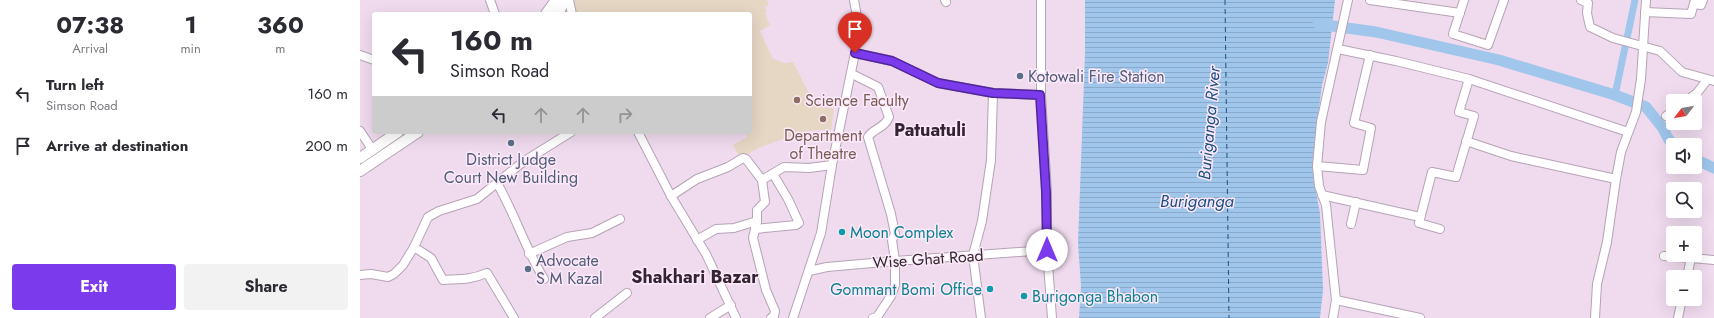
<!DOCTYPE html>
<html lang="en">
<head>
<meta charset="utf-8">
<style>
  body { margin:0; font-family:Jost,sans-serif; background:#f2f2f3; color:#2b2b33; height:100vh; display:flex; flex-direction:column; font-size:15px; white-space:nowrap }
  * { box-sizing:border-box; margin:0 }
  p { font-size:13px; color:#7c7c81 }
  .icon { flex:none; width:22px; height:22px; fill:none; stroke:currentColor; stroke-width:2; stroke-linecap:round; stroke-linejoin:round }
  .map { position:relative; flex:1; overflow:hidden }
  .panel { display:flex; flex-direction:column; background:#fff; width:360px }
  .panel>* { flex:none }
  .hud { position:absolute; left:12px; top:12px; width:380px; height:122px; border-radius:4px; box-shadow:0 4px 16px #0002; background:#fff; color:#2b2b33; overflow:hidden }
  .needle { width:26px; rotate:239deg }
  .fabs { position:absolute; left:1306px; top:94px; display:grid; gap:8px }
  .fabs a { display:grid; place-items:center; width:36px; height:36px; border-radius:4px; background:#fff; box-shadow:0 4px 16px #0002; font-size:20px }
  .pin { position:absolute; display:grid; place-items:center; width:34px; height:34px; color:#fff; margin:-41px -17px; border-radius:50% 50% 50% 0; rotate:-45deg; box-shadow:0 0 4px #0007 }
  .pin .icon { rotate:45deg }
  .me { position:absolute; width:44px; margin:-22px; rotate:0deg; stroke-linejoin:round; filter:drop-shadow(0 0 3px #0008) }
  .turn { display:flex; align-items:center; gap:14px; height:84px; padding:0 12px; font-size:18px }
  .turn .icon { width:52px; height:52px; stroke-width:2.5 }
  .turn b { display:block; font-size:28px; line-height:34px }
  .lanes { display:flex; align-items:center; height:38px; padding:0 12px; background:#0003; justify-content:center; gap:20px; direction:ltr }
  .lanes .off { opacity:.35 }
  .eta { display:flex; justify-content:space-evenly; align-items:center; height:68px; text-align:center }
  .eta b { font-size:24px; font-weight:700; line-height:28px }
  .button { display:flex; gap:8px; margin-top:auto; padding:8px 12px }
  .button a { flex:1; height:46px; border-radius:4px; background:#7c3aed; color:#fff; font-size:16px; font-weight:700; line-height:46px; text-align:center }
  .button a+a { background:#f2f2f3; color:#2b2b33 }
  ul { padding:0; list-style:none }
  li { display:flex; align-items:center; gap:12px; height:52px; padding:0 12px }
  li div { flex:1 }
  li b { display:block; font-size:15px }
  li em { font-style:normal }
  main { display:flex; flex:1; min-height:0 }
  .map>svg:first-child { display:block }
</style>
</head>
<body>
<main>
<section class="panel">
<div class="eta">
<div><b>07:38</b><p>Arrival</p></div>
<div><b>1</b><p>min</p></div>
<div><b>360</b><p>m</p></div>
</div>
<ul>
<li><svg class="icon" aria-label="left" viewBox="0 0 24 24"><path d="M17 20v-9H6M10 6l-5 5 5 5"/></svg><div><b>Turn left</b><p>Simson Road</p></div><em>160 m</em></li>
<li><svg class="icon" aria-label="arrive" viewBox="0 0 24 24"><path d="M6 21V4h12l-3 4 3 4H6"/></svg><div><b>Arrive at destination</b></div><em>200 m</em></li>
</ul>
<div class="button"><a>Exit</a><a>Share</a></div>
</section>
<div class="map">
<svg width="1354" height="318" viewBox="0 0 1354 318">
  <defs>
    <pattern id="water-rules" width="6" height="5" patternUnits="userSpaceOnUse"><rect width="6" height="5" fill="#a0c6ec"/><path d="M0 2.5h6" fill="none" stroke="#8aaacb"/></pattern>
  </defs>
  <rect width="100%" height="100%" fill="#f0dbee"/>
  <path fill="#e6d6c4" d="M212 0H407L409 5 405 7 407 12 405 13 410 25 400 31 413 59 425 63 433 62 455 105 474 109 471 130H457L444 132 403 146 380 158 373 145 387 137 384 132H390V14H215Z"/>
  <path fill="url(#water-rules)" d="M725 0H975L968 63 962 85 953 156V176L960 213 963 290 960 318H719L721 286 718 243 725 53Z"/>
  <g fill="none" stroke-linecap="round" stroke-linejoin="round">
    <path stroke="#a0c6ec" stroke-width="7" d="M1255 95 1275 0"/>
    <g stroke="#a0c6ec" stroke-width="11">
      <path d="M958 24 1016 32 1139 60 1255 95 1286 107 1302 127 1309 140 1315 145"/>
      <path d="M1335 159 1354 168"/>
    </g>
    <path stroke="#1b5180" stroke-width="1" stroke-dasharray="5 4" stroke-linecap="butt" d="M865 0 869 318"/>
    <g stroke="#b6a3b5" stroke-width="10">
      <g id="minor">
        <path d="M130 0 135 14"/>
        <path d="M209 0 212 14"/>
        <path d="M585 0 586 2"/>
        <path d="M681 0V95L687 192V250L692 318"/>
        <path d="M1010 0 1100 13"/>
        <path d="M1104 0 1093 34 1128 45 1144 0"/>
        <path d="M1221 0 1228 3 1227 13 1230 27 1253 38 1300 51 1322 72 1354 81"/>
        <path d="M1335 4 1341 5 1343 0"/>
        <path d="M1285 12 1331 14 1335 0"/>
        <path d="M978 49 1036 61 1109 79 1268 132"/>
        <path d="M495 53 532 61 578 83 633 93 681 95"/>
        <path d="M0 55 14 60"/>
        <path d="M492 74 518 87 529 117C525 128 514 128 508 137L531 214 535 234 532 240 535 261V285L531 296 517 317 513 318"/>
        <path d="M1326 101 1337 93 1347 80"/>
        <path d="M1306 116 1313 111"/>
        <path d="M0 131 12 149"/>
        <path d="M278 132 311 196 346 254 376 318"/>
        <path d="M1106 141 1151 156 1256 179"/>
        <path d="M957 166 1003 170 1011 128 994 123 1010 55"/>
        <path d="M402 180 424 167 449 168 472 165"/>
        <path d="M137 183C155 214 165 248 184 279"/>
        <path d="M962 195 1060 217"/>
        <path d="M311 196 337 179 368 167 383 158 386 159 402 180 405 202 397 210V221L393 238 406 290 415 311 414 316 411 318"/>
        <path d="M991 224 996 202"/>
        <path d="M395 229 436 225 439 223 428 199 413 174"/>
        <path d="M1080 229 1059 223 1072 172 1096 177 1114 116 1099 112 1109 79"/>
        <path d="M337 240 356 229 374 228 397 221"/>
        <path d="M54 247 71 258 83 280C101 279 110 280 127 273L154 318"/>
        <path d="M169 254 207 237 232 233 260 219"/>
        <path d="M1304 256 1331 258 1327 277"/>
        <path d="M1331 258 1354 260"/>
        <path d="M449 271 467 267 535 261 687 250"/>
        <path d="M0 275 11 274 28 277 34 274 43 265 54 247 68 217 79 211 117 199 163 162 211 132"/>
        <path d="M976 300 1060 318"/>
        <path d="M235 318 267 293"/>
        <path d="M350 318 371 305"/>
        <path d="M433 318 461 233 472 165 495 53 496 11 494 0"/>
        <path d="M621 318 613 255 622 221 631 160 633 93"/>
        <path d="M973 318 976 300 966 205 959 186 957 166 961 122 988 0"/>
        <path d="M1235 318 1237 284 1247 242 1256 179 1261 152 1276 112 1281 79 1286 0"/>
        <path d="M1318 318 1322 299"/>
      </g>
    </g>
    <g stroke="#b6a3b5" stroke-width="12">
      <g id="major">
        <path d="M186 14 196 0"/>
        <path d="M198 14 205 0"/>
        <path d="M0 158 38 132"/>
        <path d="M0 171 58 132"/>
      </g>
    </g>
    <use href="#minor" stroke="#fff" stroke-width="8"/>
    <use href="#major" stroke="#fff" stroke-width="10"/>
  </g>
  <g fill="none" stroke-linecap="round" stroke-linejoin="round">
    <g stroke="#51269a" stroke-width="10">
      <path id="route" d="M495 53 532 61 578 83 633 93 680 95 686 192 687 250"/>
    </g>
    <use href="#route" stroke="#7c3aed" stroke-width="7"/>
  </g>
  <g fill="#5c6f8a" stroke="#fde9fb" stroke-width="1.5">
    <circle cx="660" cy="76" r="4"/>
    <circle cx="151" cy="143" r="4"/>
    <circle cx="168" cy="269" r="4"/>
  </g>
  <g fill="#8d6e63" stroke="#fde9fb" stroke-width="1.5">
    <circle cx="437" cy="100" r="4"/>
    <circle cx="463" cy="119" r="4"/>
  </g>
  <g fill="#0f9aa8" stroke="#fde9fb" stroke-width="1.5">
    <circle cx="482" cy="232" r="4"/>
    <circle cx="630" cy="289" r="4"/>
    <circle cx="664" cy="296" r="4"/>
  </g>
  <g text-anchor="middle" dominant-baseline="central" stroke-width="3" stroke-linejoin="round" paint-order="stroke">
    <g font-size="16" fill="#4e5e75" stroke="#fde9fb" text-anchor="start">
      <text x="668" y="76">Kotowali Fire Station</text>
      <text x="151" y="159" text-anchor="middle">District Judge<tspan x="151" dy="18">Court New Building</tspan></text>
      <text x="176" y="260">Advocate<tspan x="176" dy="18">S M Kazal</tspan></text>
    </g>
    <g font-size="16" fill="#785e54" stroke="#fde9fb" text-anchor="start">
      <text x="445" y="100">Science Faculty</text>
      <text x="463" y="135" text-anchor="middle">Department<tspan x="463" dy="18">of Theatre</tspan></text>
    </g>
    <g font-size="16" fill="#0d838f" stroke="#fde9fb" text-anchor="start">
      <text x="490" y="232">Moon Complex</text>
      <text x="622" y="289" text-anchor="end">Gommant Bomi Office</text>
      <text x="672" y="296">Burigonga Bhabon</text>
    </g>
    <g font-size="16" fill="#30282f" stroke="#fde9fb">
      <text transform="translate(568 259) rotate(-4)">Wise Ghat Road</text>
    </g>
    <g font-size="17" font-style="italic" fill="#1b5180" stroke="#fde9fb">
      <text transform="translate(849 123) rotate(-85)">Buriganga River</text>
      <text x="837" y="201">Buriganga</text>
    </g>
    <g font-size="18" font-weight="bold" fill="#332432" stroke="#fde9fb">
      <text x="570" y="130">Patuatuli</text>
      <text x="335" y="277">Shakhari Bazar</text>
    </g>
  </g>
</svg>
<div class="fabs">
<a><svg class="needle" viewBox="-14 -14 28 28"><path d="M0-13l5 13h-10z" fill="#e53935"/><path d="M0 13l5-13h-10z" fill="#7c7c81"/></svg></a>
<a><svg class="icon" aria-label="sound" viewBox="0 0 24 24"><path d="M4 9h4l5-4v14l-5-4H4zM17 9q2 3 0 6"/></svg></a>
<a><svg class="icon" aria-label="search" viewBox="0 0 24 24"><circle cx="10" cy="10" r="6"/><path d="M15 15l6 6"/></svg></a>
<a>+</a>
<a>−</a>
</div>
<div class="pin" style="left:495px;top:53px;background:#d93025"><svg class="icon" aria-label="arrive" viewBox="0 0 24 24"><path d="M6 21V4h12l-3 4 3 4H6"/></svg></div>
<svg class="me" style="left:687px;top:250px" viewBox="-20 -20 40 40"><circle r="19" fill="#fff"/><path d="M0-13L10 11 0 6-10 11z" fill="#7c3aed"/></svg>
<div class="hud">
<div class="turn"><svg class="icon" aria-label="left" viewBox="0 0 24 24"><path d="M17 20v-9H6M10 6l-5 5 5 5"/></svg><div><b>160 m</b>Simson Road</div></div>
<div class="lanes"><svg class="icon" aria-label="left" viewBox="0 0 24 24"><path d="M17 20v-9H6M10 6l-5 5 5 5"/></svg><svg class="icon off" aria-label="ahead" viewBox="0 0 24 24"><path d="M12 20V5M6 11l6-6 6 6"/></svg><svg class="icon off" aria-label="ahead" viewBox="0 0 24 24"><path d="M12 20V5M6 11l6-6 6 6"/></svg><svg class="icon off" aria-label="right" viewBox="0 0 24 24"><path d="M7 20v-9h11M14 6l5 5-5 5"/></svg></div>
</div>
</div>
</main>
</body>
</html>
